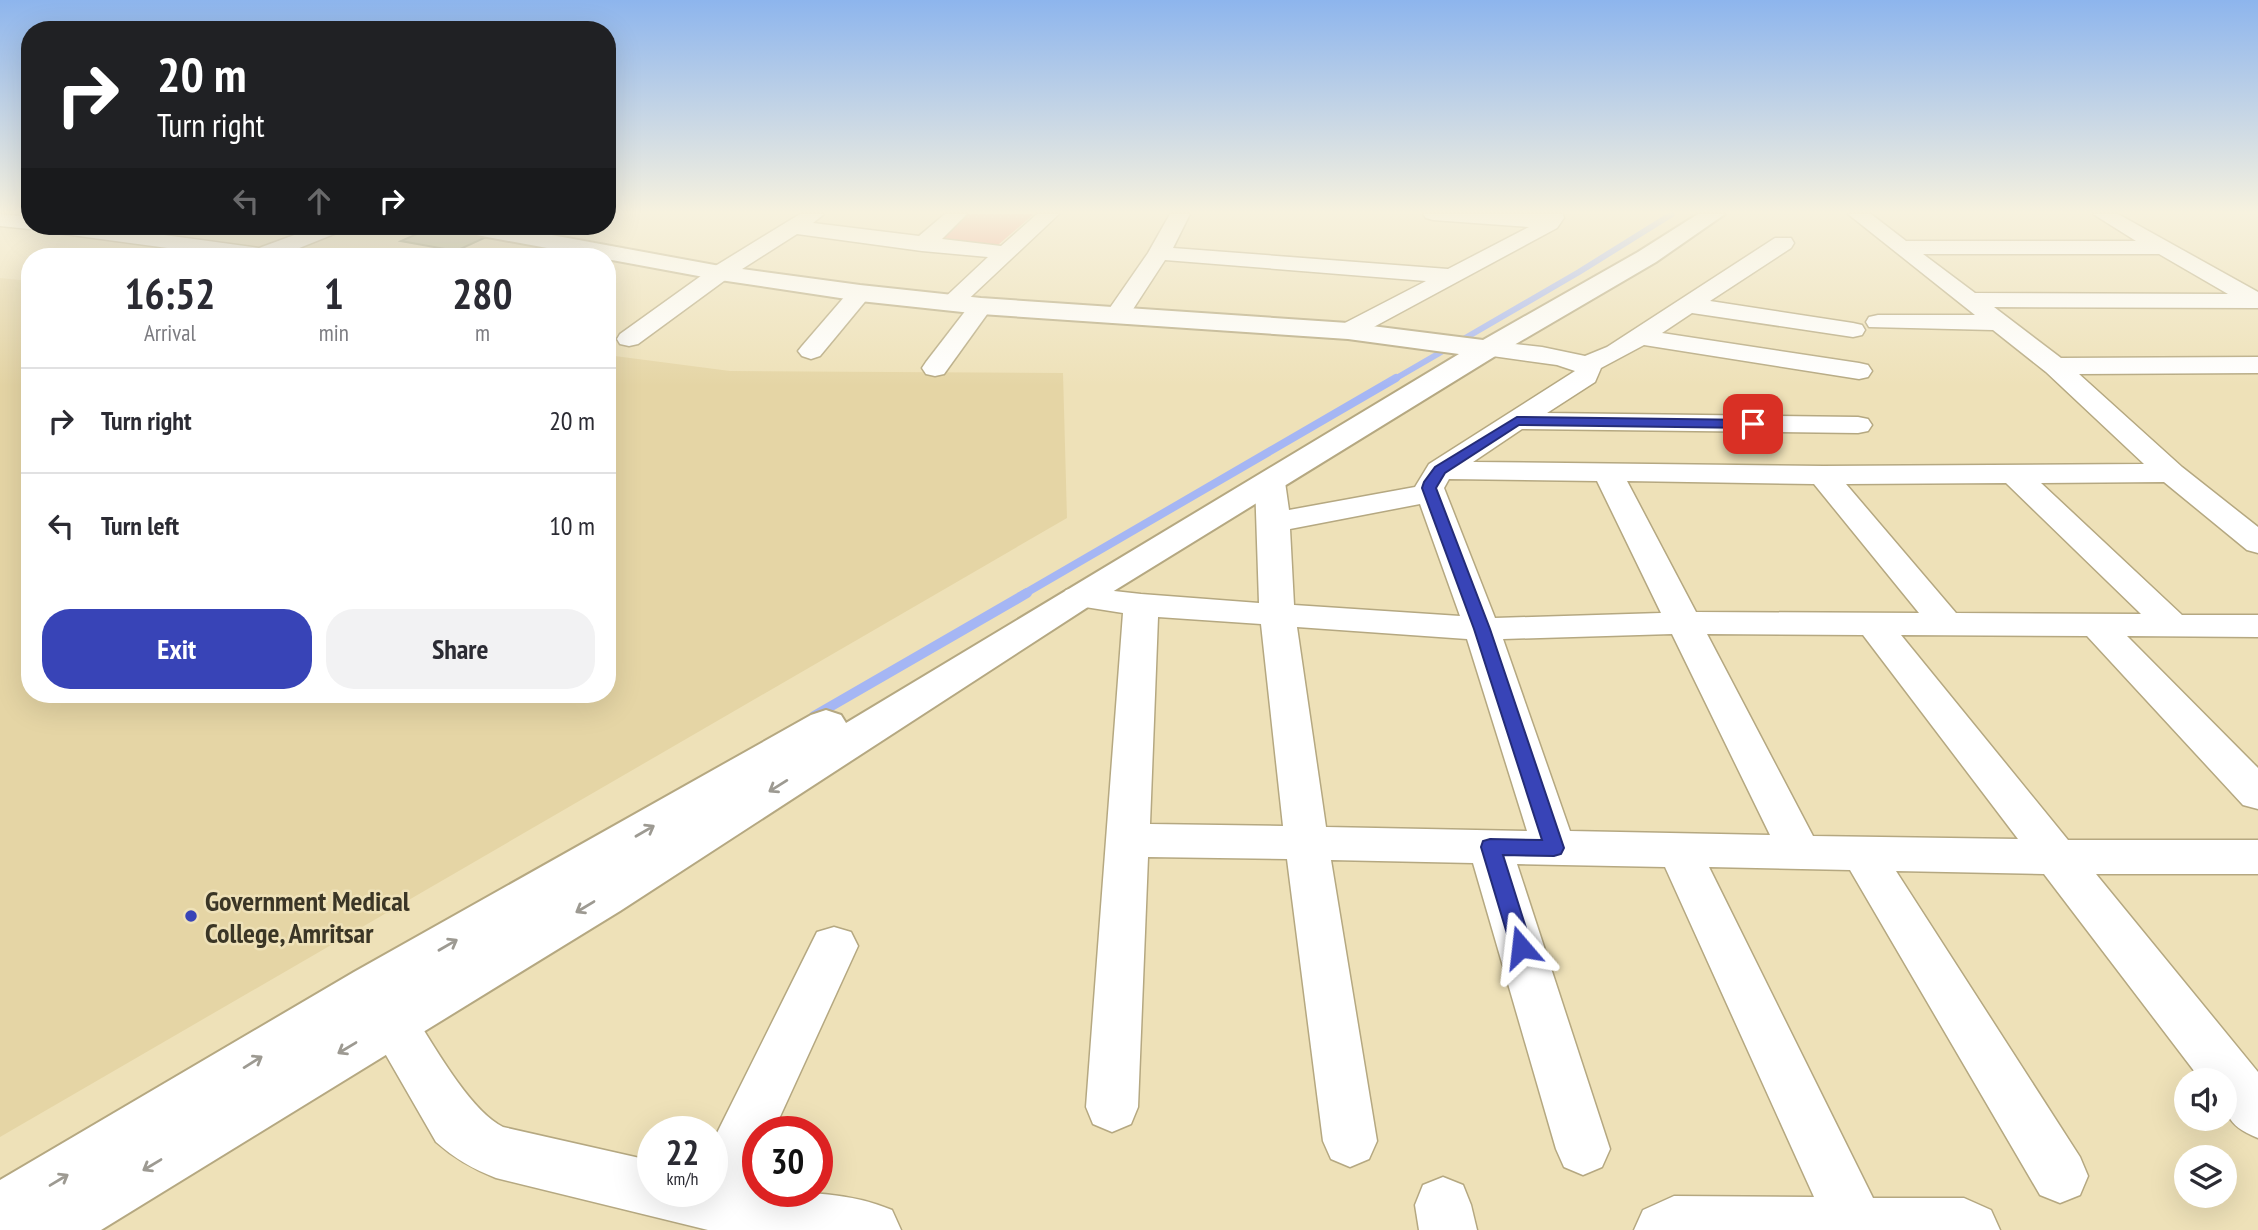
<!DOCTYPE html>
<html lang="en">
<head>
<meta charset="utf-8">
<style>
  body { margin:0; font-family:"PT Sans Narrow",sans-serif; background:#f2f2f3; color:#2b2b33; height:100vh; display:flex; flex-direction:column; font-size:26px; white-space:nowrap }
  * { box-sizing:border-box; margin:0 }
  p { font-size:23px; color:#7c7c81 }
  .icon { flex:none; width:38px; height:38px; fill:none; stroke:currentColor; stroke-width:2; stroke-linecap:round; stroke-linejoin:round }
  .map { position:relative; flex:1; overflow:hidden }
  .details { position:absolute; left:21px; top:248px; width:595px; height:455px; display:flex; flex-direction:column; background:#fff; border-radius:28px; box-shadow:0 7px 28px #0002 }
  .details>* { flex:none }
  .banner { position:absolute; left:21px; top:21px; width:595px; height:214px; border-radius:28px; box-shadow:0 7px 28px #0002; background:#202124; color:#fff; overflow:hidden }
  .tools { position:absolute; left:2174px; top:1068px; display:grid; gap:14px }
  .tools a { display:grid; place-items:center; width:63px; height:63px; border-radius:50%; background:#fff; box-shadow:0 7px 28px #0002; font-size:35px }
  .speed { position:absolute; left:637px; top:1116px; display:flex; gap:14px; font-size:35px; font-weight:700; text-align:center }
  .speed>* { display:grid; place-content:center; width:91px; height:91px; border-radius:50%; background:#fff; box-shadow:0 7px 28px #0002; line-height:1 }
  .speed small { font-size:18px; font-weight:400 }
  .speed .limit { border:10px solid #d22; background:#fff; color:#111 }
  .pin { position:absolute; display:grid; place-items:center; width:60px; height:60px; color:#fff; margin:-30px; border-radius:14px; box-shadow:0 4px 10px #0006 }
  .me { position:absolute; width:77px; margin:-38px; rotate:343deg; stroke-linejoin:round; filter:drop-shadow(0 0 5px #0008) }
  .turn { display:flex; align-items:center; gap:24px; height:147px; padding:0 21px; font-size:32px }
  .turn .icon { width:91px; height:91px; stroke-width:2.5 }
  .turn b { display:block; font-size:49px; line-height:60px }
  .lanes { display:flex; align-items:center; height:66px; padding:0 21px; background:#0003; justify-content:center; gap:35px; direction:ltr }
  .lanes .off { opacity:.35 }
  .eta { display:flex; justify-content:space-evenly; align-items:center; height:119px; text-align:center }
  .eta b { font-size:42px; font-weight:700; line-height:49px }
  .action { display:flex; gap:14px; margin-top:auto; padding:14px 21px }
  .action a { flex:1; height:80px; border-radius:28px; background:#3844b7; color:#fff; font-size:28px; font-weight:700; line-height:80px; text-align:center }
  .action a+a { background:#f2f2f3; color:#2b2b33 }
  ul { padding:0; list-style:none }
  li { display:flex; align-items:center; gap:21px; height:105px; padding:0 21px; border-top:2px solid #e1e1e2 }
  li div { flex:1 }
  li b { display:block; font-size:26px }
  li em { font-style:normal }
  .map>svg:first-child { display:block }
</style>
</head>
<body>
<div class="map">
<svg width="2258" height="1230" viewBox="0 0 2258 1230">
  <rect width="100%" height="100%" fill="#eee1b8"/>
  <path fill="#e5d5a5" d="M0 278 30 281V695H607V355L730 371 1063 373 1067 518 0 1137Z"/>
  <path fill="#f09784" d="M966 214H1034L992 250 932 241Z"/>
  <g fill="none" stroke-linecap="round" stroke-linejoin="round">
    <path stroke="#a5b6f4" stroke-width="6" d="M1393 380 1579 272 1672 214"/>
    <path stroke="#a5b6f4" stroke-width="8" d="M1024 594 1396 378"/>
    <path stroke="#a5b6f4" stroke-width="10" d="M814 716 1027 593"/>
  </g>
  <path fill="#a9ad85" stroke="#838760" stroke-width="2" d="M435 226H455L495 233 456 251 401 241Z"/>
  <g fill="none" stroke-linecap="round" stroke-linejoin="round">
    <g stroke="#b5a881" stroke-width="3">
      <g id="minor">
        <path d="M0 214 30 217V226H38L30 229 0 226Z"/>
        <path d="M800 214H824L813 223 919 236 945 214H967L942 239 1001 246 1037 214H1059L959 308H943L939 303 988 257 922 251 797 234 728 278 638 344 629 346 620 344 617 339 620 334 712 268Z"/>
        <path d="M1170 214H1190L1173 248 1448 269 1529 227 1433 220 1426 218 1423 214H1563L1564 218 1557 228 1357 336 1348 338 1339 336 1336 331 1339 326 1426 281 1165 260 1126 320 1117 322 1108 320 1105 315 1148 253Z"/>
        <path d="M1848 214H1871L1906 241H2136L2093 214H2118L2258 292V308L1994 307 2061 358 2258 357V373L2079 374 2182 467 2258 527V553L2247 550 2164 482 2041 483 2182 615H2258V637L2127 636 2258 768V809L2243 805 2087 636 1901 635 2068 840H2258V874H2096L2258 1072V1138C2225 1125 2224 1112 2224 1080H2201L2044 874 1896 871 2080 1157 2088 1176 2080 1195 2060 1203 2040 1195 1850 870 1709 867 1873 1198H1964L1991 1210 2000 1230H1634L1643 1210 1674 1196 1814 1197 1665 867 1517 864 1610 1149 1602 1167 1583 1175 1564 1167 1556 1149 1473 863 1331 860 1377 1141 1369 1159 1350 1167 1331 1159 1323 1141 1287 859 1148 857 1138 1107 1131 1124 1112 1132 1093 1124 1086 1107 1123 613 1066 604 1061 597 1066 590 1078 587 1141 594 1259 603 1255 482 1259 476 1270 473 1281 476 1285 482 1289 510 1415 487 1429 464 1575 371 1557 365 1478 354 1474 349 1478 344 1487 341 1542 347 1585 356 1607 347 1775 238H1791L1794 243 1791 248 1710 301 1853 323 1862 325 1865 330 1862 335 1853 337 1692 313 1662 333 1859 363 1868 365 1872 371 1868 377 1859 379 1644 345 1601 368 1595 382 1547 413 1858 417 1868 419 1872 425 1868 431 1858 433 1522 429 1473 462 1823 466 2144 464 2046 372 1993 330 1869 327 1866 322 1869 317 1878 315H1975ZM1923 254H2159L2228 294 1975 293ZM1449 479 1597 481 1661 613 1495 618 1444 488ZM1627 481 1814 484 1919 613 1696 612ZM2006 483 2141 614 1956 613 1846 484ZM1420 504 1460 616 1294 605 1290 529ZM1158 617 1261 624 1283 826 1150 824ZM1297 627 1467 639 1527 831 1326 827ZM1672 634 1770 835 1570 831 1503 639ZM1707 634 1863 635 2018 839 1813 836Z"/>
        <path d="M39 226H98L259 248 319 226H347L344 230 282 255 283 257H234L49 232 42 230Z"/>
        <path d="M860 286 868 288 872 293 868 298 820 356 811 359 802 356 798 351 802 346 852 288Z"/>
        <path d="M981 299 989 301 993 306 944 374 935 376 926 374 922 368 926 362 973 301Z"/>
        <path d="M834 927 851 932 858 946 773 1132H758V1166L751 1181 758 1183V1192C804 1192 849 1192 892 1210L901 1230H708L496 1178C473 1169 455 1159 436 1142L356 1003 364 988 381 982 398 988C422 1025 466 1109 503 1127L653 1161V1192H712V1143L817 932Z"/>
        <path d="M1443 1177 1463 1185 1471 1205 1477 1230H1419L1415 1205 1423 1185Z"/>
      </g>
    </g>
    <g stroke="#b5a881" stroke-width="4">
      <path id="tertiary" d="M1698 214H1725L1656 262 1497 355 1091 605 620 911 101 1230H0V1180L354 972 811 715 826 710 841 715 846 723 1459 354 1348 339 981 314 860 301 720 280 466 233 458 231 455 226H502L720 266 860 285 981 298 1348 323 1483 340 1638 252Z"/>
    </g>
    <use href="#minor" fill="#fff" fill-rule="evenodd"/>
    <use href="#tertiary" fill="#fff" fill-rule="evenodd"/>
  </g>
  <defs><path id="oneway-shaft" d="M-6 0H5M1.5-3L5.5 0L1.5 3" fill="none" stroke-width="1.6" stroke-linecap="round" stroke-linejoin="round" transform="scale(1.75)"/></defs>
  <g stroke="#9d9a92">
    <use href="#oneway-shaft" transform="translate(778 786) rotate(148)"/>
    <use href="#oneway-shaft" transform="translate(645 831) rotate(-30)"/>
    <use href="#oneway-shaft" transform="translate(585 907) rotate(149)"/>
    <use href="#oneway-shaft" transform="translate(448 945) rotate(-30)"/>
    <use href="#oneway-shaft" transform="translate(347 1048) rotate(149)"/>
    <use href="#oneway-shaft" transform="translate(253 1062) rotate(-32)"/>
    <use href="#oneway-shaft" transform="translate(152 1165) rotate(149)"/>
    <use href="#oneway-shaft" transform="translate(59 1180) rotate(-31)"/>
  </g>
  <linearGradient id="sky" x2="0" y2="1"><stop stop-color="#8db5ed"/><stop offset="0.55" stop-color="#f7f2df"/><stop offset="1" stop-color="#f7f2df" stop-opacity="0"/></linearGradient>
  <rect width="2258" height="386" fill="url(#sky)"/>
  <path fill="#3844b7" stroke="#242c77" stroke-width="2" d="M1517 417 1753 420 1760 424 1753 428 1519 425 1445 473 1436 488 1490 629 1564 848 1561 854 1554 856 1503 855 1532 947 1529 954 1521 956 1514 954 1511 947 1481 847 1483 841 1490 839 1542 840 1474 629 1422 488 1424 482 1435 467Z"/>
  <circle fill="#3844b7" stroke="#eee1b8" stroke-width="2.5" cx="191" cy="916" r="7"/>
  <g text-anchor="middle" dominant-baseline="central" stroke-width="5" stroke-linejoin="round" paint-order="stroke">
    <g font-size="28" font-weight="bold" fill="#3b3626" stroke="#eee1b8" text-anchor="start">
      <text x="205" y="900">Government Medical<tspan x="205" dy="32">College, Amritsar</tspan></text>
    </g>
  </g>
</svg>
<div class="tools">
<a><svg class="icon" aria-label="sound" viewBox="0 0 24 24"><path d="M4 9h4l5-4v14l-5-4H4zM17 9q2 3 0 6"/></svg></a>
<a><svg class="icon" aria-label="layers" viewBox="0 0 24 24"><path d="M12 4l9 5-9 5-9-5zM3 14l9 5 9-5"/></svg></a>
</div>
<div class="speed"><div>22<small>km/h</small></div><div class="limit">30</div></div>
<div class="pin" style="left:1753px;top:424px;background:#d93025"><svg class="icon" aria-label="arrive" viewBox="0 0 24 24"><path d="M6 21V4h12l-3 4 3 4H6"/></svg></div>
<svg class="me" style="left:1521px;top:947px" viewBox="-20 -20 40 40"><path d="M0-17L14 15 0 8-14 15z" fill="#3844b7" stroke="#fff" stroke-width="4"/></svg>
<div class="banner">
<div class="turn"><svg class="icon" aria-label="right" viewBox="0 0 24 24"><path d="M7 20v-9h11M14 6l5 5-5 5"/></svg><div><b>20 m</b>Turn right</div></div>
<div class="lanes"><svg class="icon off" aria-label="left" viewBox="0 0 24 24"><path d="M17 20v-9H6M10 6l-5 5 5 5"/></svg><svg class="icon off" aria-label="ahead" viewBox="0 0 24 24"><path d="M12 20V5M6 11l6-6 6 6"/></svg><svg class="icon" aria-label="right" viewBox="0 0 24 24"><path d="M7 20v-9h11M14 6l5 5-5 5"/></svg></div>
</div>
<section class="details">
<div class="eta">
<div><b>16:52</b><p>Arrival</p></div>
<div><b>1</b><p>min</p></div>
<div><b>280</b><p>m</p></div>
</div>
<ul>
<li><svg class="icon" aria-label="right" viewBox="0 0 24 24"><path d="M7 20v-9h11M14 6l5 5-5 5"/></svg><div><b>Turn right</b></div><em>20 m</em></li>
<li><svg class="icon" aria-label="left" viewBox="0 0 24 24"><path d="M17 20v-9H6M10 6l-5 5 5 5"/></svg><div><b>Turn left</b></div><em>10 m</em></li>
</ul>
<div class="action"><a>Exit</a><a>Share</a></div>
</section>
</div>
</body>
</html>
